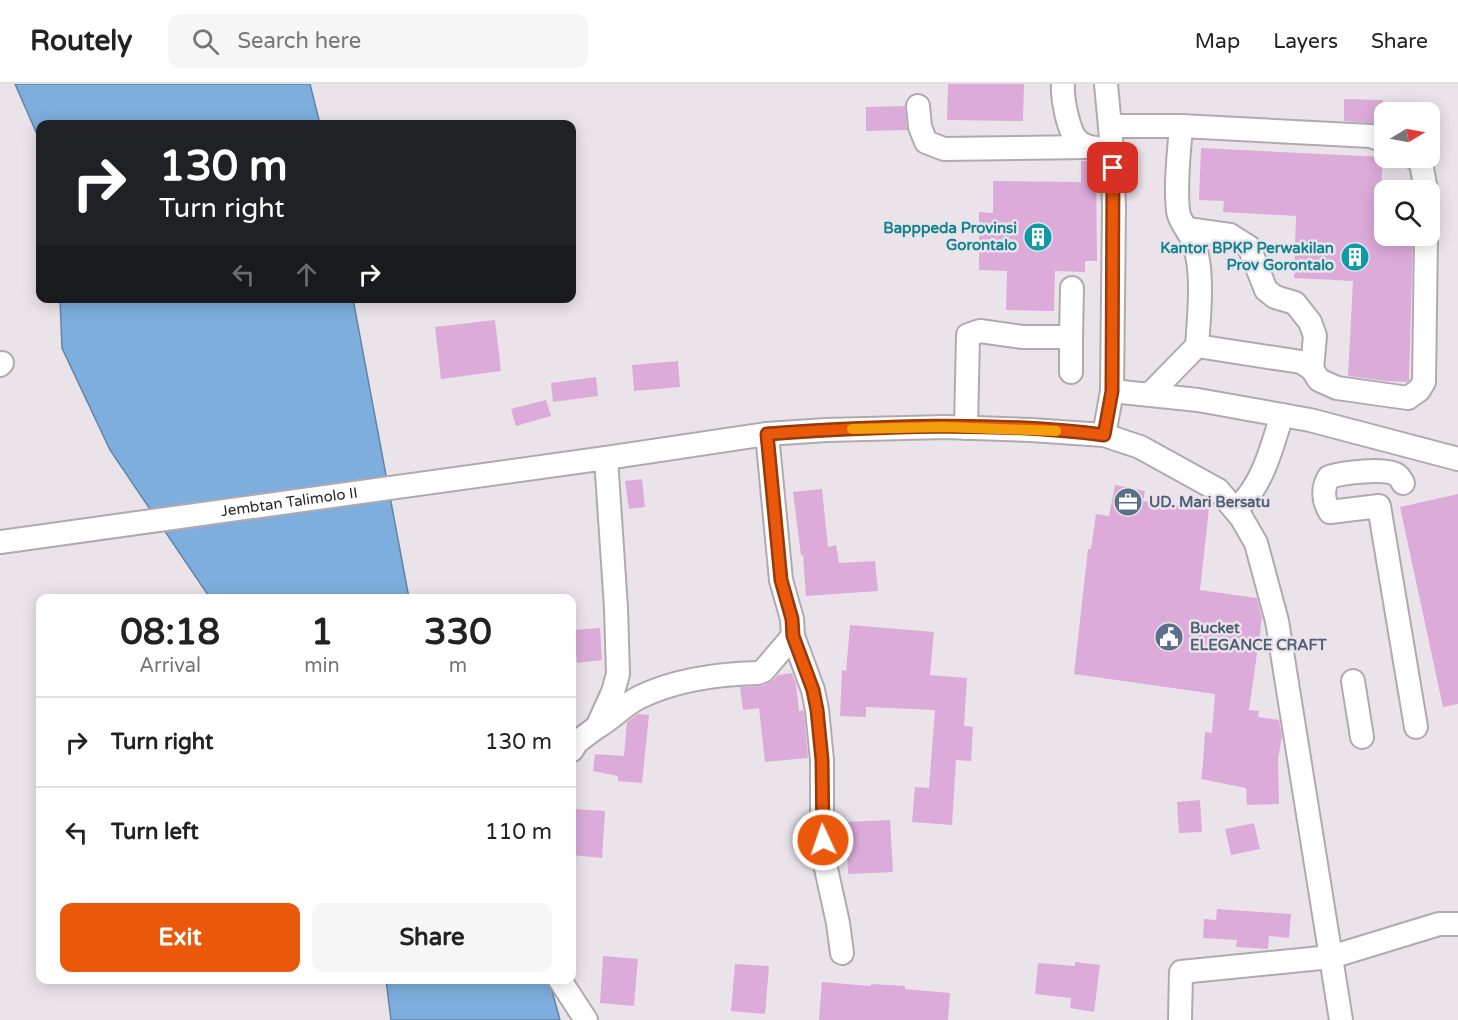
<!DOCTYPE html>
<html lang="en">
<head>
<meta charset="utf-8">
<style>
  body { margin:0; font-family:"Varela Round",sans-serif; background:#f6f6f6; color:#222; height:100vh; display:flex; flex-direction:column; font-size:22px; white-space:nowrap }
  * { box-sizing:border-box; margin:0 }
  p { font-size:20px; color:#767676 }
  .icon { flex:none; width:33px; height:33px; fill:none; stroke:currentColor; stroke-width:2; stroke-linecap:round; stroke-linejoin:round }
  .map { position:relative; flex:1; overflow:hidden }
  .panel { position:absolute; left:36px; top:510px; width:540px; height:390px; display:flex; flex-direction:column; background:#fff; border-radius:12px; box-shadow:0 3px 15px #0003 }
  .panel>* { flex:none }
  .hud { position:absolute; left:36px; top:36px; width:540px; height:183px; border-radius:12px; box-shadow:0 3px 15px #0003; background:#202124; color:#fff; overflow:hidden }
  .needle { width:39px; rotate:80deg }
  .tools { position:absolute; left:1374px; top:18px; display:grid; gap:12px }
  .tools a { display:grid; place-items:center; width:66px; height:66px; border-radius:12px; background:#fff; box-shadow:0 3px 15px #0003; font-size:30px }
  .pin { position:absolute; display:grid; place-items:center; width:51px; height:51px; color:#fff; margin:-26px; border-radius:12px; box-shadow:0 3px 9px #0006 }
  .me { position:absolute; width:66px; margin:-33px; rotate:357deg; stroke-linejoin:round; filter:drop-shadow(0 0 4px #0008) }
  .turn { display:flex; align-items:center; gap:21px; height:126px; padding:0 24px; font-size:27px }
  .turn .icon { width:78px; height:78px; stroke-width:2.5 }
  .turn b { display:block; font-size:42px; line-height:51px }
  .lanes { display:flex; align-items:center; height:57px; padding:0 24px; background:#0003; justify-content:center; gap:30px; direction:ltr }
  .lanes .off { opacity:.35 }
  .eta { display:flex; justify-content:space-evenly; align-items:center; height:102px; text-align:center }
  .eta b { font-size:36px; font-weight:700; line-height:42px }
  .cta { display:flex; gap:12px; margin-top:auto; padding:12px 24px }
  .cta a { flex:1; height:69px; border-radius:12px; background:#ea580c; color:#fff; font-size:24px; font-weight:700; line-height:69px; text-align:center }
  .cta a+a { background:#f6f6f6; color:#222 }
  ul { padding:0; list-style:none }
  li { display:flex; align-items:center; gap:18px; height:90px; padding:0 24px; border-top:2px solid #e0e0e0 }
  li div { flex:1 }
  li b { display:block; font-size:22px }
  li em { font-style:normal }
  header { display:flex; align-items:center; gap:36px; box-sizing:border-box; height:84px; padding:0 30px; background:#fff; border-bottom:2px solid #e0e0e0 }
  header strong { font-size:28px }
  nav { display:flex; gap:33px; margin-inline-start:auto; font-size:21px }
  .search { width:420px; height:54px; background:#f6f6f6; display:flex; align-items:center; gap:15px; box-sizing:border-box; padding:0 21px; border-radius:12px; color:#767676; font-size:22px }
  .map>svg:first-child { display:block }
</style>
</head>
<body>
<header>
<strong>Routely</strong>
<div class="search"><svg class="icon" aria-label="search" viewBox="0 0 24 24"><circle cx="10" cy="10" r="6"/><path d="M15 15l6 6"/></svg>Search here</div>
<nav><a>Map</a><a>Layers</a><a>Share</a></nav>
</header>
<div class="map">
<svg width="1458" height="936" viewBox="0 0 1458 936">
  <rect width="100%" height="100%" fill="#eae4ea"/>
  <g fill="#7daedd" stroke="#6384a6" stroke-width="1.5">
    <path d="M15 0H310L320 40H40V57Z"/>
    <path d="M60 215H353L409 514H210L110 366 62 264Z"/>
    <path d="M386 896H549L560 936H391Z"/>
  </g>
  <g fill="#ddabda">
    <path d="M948 0H1024L1023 37 947 36Z"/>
    <path d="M1344 15 1383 16V40L1344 37Z"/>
    <path d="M905 22 907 46 866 47V23Z"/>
    <path d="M1201 64 1383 73 1380 120H1384V152H1413L1409 297 1407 298 1385 297 1348 292 1353 197 1294 194 1296 132 1223 128 1224 117 1199 116Z"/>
    <path d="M1081 77H1096L1097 177H1085V188L1055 187 1054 227 1006 226 1007 187 979 186V128L993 129V97L1081 98Z"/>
    <path d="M495 236 501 287 441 295 435 243Z"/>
    <path d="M678 277 680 303 634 307 632 281Z"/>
    <path d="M596 293 598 312 553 318 551 299Z"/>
    <path d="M546 316 551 332 516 342 511 325Z"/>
    <path d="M642 395 645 423 629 425 625 397Z"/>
    <path d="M1115 401 1145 407 1143 417 1209 425 1200 506 1257 514 1262 534 1249 626 1259 627 1258 633 1279 636 1282 652 1278 675 1279 720 1247 721 1246 704 1201 695 1203 680 1205 648 1212 649 1215 610 1074 590 1088 465H1091L1096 430 1109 432Z"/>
    <path d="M822 405 828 463 836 461 839 479 875 477 878 507 806 512 803 471H801L793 408Z"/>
    <path d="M1458 410V620L1443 623 1400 423Z"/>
    <path d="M850 541 934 548 930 591 967 594 964 642 973 643 971 677 956 676 952 741 912 738 915 703 929 704 935 626 866 623V633L840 632 842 586 846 587Z"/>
    <path d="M600 544 602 576 577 579 574 546Z"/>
    <path d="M792 589 796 600 799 627 803 626 804 628 808 674 765 678 759 624 743 626 740 603 763 602 773 596 778 591Z"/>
    <path d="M638 630 649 631 642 699 618 697V692L593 687 595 670 624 672 627 638Z"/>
    <path d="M1200 716 1202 748 1179 749 1177 718Z"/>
    <path d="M572 725 605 727 602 774 572 771Z"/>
    <path d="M890 736 893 788 848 790 846 738Z"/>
    <path d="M1254 739 1260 765 1231 771 1225 745Z"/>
    <path d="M1217 825 1291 830 1289 854 1269 852 1268 865 1236 863 1237 856 1203 854 1204 835 1216 836Z"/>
    <path d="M603 872 638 875 634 922 600 919Z"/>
    <path d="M1075 878 1100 881 1094 928 1070 924 1071 914 1035 910 1038 879 1075 882Z"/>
    <path d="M735 880 769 882 765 930 731 927Z"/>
    <path d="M822 898 871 902V900L905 902V905L950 909 948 936H819Z"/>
  </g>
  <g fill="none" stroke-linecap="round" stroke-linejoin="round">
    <g stroke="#b0aab0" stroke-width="26">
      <g id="minor">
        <path d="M1063 0C1062 13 1068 48 1078 57 1083 62 1088 63 1096 64"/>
        <path d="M918 22 920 43 926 58 944 65 1087 63"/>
        <path d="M1110 42H1181L1371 52 1384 57"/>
        <path d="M1181 42C1179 70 1175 99 1178 127 1179 138 1191 149 1194 160 1204 188 1199 233 1197 262"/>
        <path d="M1415 74 1421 79 1426 106"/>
        <path d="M1187 145 1230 151 1249 163 1266 206 1275 213 1295 219 1310 238 1315 252 1312 285"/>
        <path d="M1071 253V288"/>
        <path d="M0 281 2 279"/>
        <path d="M1112 307 1198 316 1310 336 1458 375"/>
        <path d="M1150 310 1197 262 1301 278 1312 285 1319 296 1337 304 1408 314 1419 306 1424 298 1426 152"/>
        <path d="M966 344 968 251 980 247 1023 253H1071L1072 204"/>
        <path d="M767 350 781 496 792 535 793 552 813 606 817 626 822 676V732L825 780 838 839 842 869"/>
        <path d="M1104 351 1112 307 1114 122 1112 65 1106 0"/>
        <path d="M1403 399C1401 396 1401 394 1397 391 1386 383 1342 389 1329 393 1322 404 1323 417 1330 428L1379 422 1416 643"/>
        <path d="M1235 426C1263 402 1271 365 1282 331"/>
        <path id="s1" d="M0 458 606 374 767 350 826 346 945 343 1031 346 1104 351 1140 363 1218 406 1241 433 1256 459 1277 537 1341 936"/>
        <path d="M1353 597 1362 653"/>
        <path d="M599 642C614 633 625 620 640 613 677 595 718 590 758 589L763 587 793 552"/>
        <path d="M572 666 577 658 597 643 613 608 618 590 616 524 606 374"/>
        <path d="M560 896 586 936"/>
        <path d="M1180 936 1181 888 1331 873 1439 840H1458"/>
      </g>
    </g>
    <use href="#minor" stroke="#fff" stroke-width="22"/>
  </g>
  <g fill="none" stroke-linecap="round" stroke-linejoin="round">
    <g stroke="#983908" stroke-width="15">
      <path id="route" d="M823 756 822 676 817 626 813 606 793 552 792 535 781 496 767 350C877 342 995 337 1104 351L1112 307 1113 84"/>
    </g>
    <use href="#route" stroke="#ea580c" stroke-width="10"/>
    <path stroke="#f59e0b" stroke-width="10" d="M852 345 945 343 1056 347"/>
  </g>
  <defs>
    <g id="building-disc" transform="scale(1.5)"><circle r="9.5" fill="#0f9aa8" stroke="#eae4ea"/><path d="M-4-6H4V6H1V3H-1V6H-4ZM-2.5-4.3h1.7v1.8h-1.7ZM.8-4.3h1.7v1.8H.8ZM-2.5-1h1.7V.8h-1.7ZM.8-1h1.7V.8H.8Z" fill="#fff"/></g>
    <g id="office-disc" transform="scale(1.5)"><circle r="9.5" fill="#5c6f8a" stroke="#eae4ea"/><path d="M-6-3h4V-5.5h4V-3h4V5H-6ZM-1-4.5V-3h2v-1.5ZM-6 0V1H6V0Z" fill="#fff"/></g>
    <g id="civic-disc" transform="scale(1.5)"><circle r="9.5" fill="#5c6f8a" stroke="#eae4ea"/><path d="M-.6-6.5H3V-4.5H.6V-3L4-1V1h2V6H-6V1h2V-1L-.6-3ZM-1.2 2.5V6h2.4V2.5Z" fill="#fff"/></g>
  </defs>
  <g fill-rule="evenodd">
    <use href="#building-disc" x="1038" y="153"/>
    <use href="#building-disc" x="1355" y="173"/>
    <use href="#office-disc" x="1128" y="418"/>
    <use href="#civic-disc" x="1169" y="553"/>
  </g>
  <g text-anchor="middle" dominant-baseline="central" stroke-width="5" stroke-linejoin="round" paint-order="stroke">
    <g font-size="15" font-weight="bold" fill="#0d838f" stroke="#eae4ea" text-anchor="end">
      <text x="1017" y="144">Bapppeda Provinsi<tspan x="1017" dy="17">Gorontalo</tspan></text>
      <text x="1334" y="164">Kantor BPKP Perwakilan<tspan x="1334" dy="17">Prov Gorontalo</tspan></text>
    </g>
    <g font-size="15" fill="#252325" stroke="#eae4ea">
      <text stroke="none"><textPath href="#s1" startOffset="292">Jembtan Talimolo II</textPath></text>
    </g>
    <g font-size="15" font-weight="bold" fill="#4e5e75" stroke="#eae4ea" text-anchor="start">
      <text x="1149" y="418">UD. Mari Bersatu</text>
      <text x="1190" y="544">Bucket<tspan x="1190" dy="17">ELEGANCE CRAFT</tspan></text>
    </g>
  </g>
</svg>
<div class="tools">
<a><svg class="needle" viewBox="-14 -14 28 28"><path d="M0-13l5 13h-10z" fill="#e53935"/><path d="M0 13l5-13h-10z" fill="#767676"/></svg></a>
<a><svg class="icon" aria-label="search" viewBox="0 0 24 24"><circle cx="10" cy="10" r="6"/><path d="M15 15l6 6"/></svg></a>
</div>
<div class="pin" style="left:1113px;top:84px;background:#d93025"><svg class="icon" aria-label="arrive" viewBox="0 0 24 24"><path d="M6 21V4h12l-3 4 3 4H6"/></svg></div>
<svg class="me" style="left:823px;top:756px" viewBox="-20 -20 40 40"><circle r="17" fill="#ea580c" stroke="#fff" stroke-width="3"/><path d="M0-11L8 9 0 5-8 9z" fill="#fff"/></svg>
<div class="hud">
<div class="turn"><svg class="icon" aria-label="right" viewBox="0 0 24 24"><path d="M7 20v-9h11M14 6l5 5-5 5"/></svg><div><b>130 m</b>Turn right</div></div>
<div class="lanes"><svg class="icon off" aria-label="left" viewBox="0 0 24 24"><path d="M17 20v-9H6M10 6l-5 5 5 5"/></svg><svg class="icon off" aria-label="ahead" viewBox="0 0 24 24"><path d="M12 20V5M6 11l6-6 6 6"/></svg><svg class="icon" aria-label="right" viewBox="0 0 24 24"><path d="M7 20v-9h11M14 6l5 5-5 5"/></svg></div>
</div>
<section class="panel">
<div class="eta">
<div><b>08:18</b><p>Arrival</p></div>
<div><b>1</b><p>min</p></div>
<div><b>330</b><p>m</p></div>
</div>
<ul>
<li><svg class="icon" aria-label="right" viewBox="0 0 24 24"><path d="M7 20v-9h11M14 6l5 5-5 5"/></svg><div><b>Turn right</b></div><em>130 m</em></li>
<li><svg class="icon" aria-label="left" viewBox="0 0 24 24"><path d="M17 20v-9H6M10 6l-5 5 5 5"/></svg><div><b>Turn left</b></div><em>110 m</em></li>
</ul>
<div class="cta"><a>Exit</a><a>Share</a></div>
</section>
</div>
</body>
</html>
